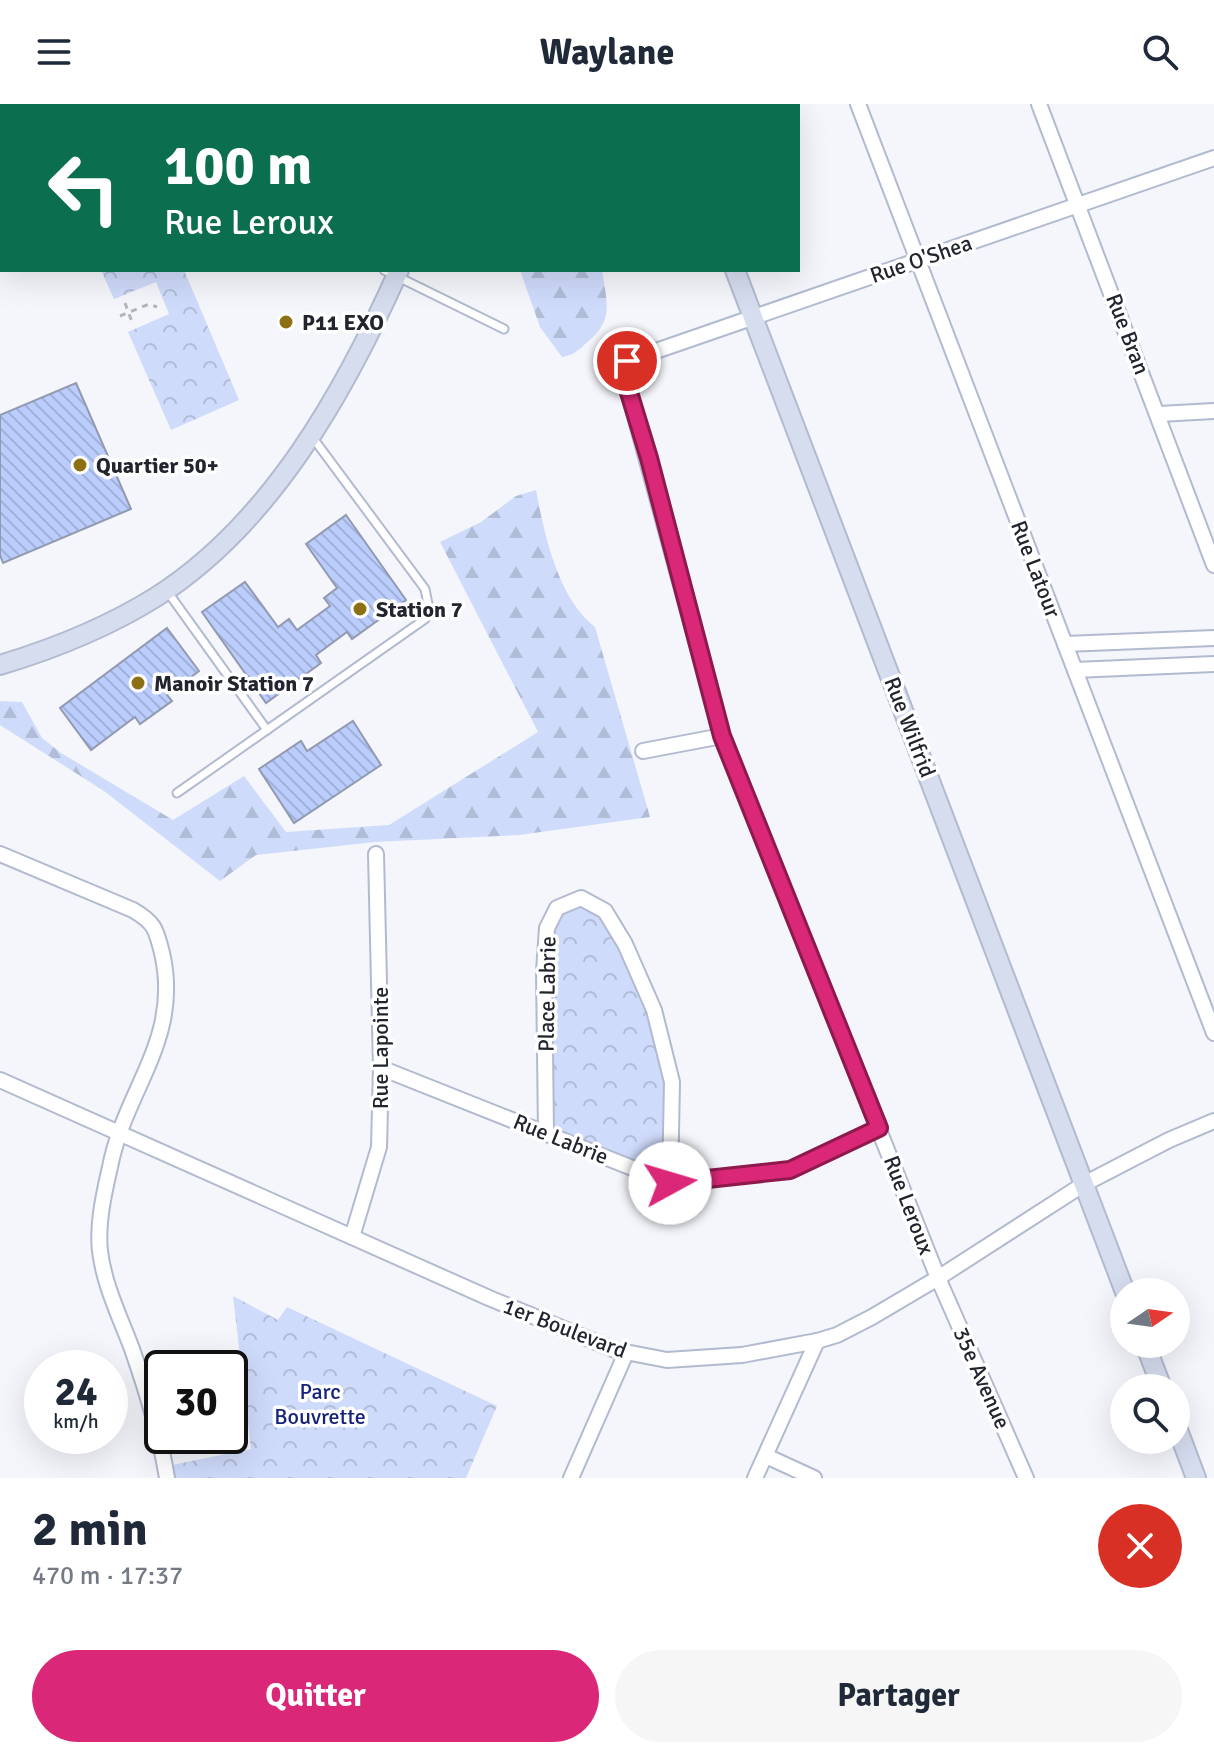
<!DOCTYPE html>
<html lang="fr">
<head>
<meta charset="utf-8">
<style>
  body { margin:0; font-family:Signika,sans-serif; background:#f6f6f7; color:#1f2937; height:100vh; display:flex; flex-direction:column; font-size:30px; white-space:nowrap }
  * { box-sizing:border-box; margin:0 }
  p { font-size:26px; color:#747a83 }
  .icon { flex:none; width:44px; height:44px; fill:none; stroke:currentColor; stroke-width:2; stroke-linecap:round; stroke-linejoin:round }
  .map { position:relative; height:1374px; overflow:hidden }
  .side { display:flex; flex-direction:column; background:#fff; flex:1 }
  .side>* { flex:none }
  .guide { position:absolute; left:0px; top:0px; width:800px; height:168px; box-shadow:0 8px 32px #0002; background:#0b6e4f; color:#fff; overflow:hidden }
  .needle { width:52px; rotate:77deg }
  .tools { position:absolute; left:1110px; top:1174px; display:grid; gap:16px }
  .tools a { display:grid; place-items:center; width:80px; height:80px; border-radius:50%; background:#fff; box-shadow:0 8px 32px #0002; font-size:40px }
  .speed { position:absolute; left:24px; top:1246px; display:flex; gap:16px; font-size:40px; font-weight:700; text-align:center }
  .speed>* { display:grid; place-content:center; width:104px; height:104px; border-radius:50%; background:#fff; box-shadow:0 8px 32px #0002; line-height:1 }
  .speed small { font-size:20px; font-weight:400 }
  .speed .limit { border:4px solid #111; border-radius:12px; background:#fff; color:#111 }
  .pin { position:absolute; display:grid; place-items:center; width:68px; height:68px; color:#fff; margin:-34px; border:4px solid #fff; border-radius:50%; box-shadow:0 2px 8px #0007 }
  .me { position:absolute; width:88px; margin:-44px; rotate:84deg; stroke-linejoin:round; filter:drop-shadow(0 0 6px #0008) }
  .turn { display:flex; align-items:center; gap:28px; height:168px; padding:0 32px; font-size:36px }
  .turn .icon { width:104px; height:104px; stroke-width:2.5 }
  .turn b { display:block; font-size:56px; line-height:68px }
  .round { display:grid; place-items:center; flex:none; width:84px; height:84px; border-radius:42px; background:#f6f6f7 }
  .head { display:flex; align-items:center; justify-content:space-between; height:136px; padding:0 32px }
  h1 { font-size:48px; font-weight:800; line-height:60px }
  .action { display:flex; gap:16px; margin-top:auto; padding:16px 32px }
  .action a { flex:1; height:92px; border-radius:48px; background:#db2777; color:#fff; font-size:32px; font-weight:800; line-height:92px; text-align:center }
  .action a+a { background:#f6f6f7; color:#1f2937 }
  header { display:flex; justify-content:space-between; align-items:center; height:104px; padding:0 32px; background:#fff; font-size:36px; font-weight:800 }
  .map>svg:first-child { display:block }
</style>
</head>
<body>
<header><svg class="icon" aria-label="menu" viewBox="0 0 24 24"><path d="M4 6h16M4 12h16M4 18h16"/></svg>Waylane<svg class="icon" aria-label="search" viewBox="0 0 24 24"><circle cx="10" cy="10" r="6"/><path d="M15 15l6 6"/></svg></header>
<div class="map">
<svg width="1214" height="1374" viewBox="0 0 1214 1374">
  <defs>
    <pattern id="forest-firs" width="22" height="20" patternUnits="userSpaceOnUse" patternTransform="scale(2)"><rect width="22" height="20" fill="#cfdbfb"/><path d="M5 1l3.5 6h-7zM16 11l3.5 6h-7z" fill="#b1bcd7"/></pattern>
    <pattern id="park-crowns" width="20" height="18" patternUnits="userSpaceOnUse" patternTransform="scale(2)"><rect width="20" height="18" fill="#cfdbfb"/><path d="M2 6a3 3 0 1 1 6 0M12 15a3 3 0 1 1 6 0" fill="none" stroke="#b1bcd7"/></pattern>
    <pattern id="building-back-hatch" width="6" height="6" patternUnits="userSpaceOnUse" patternTransform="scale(2)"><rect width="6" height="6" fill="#bbcdfd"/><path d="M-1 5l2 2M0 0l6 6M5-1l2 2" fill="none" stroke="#a0b0d9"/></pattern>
  </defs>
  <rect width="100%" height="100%" fill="#f4f6fb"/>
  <g fill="url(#forest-firs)">
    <path d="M520 166H602C607 201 615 217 584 241 577 248 572 251 562 253L540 223Z"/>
    <path d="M536 386C544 429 558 495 595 523L650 713 519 731 375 738 256 751 220 777 104 687 0 621V597L22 598 42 634 61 649 173 716 244 672 286 728 389 721 538 628 440 438 481 418 516 392Z"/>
  </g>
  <g fill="url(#park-crowns)">
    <path d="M101 166H184L239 296 171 326 128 228 169 210 156 178 114 195Z"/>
    <path d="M581 794 605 807 625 840 672 978 670 1079 546 1028 544 867 557 804Z"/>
    <path d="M233 1192 278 1216 287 1203 497 1302 466 1374H169L167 1362 251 1345Z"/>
  </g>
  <g fill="url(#building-back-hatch)" stroke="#929aaf" stroke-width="2">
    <path d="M76 279 131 405 3 459 0 451V311Z"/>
    <path d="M346 411 406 496 352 535 347 528 316 551 321 559 266 599 202 508 245 478 278 523 289 515 297 526 330 502 324 494 337 484 306 440Z"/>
    <path d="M167 524 199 567 167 591 172 597 140 620 135 613 91 646 60 604Z"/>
    <path d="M353 617 381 661 294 719 259 665 301 637 307 647Z"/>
  </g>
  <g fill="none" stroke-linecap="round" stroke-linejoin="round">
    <g stroke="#b1bacf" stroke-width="11">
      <g id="lane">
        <path d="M285 0 286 2"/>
        <path d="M384 166 504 225"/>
        <path d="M167 487 267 626"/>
        <path d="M177 689 425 515 428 509V500L425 485 313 334"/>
      </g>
    </g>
    <g stroke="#b1bacf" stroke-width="18">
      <g id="street">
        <path d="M858 0 1214 929"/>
        <path d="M1039 0 1214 461"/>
        <path d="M1159 310 1214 307"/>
        <path d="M1065 540 1214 534"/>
        <path d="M1075 566 1214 560"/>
        <path d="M643 647 722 632"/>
        <path d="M0 750 133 806C155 819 156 825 162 849 182 935 125 985 110 1063 104 1089 97 1120 100 1147 104 1181 120 1213 132 1245 147 1288 160 1330 167 1374"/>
        <path d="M381 964 670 1079 790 1066 879 1024"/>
        <path d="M0 976 489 1194 615 1246 667 1256 742 1251 817 1237 837 1231 872 1213 938 1174 1084 1080 1169 1036 1214 1017"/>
        <path d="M546 1028 544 867 547 824 557 804 581 794 605 807 625 840 654 906 672 978 670 1079"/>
        <path d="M352 1133 379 1043 381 964 376 750"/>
        <path d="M766 1352 814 1374"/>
        <path d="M571 1374 626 1249"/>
        <path d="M755 1374 817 1237"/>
        <path d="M1026 1374 938 1174 722 632 624 272 627 257 1214 54"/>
      </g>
    </g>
    <g stroke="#b1bacf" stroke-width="22">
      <g id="secondary">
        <path d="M672 0 673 2"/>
        <path d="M492 2 494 0"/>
        <path d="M735 166 1125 1188"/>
        <path d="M0 561C53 545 108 523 156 493 271 420 345 287 399 166"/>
        <path d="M1145 1240 1162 1284"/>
        <path d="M1176 1321 1196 1374"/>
      </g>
    </g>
    <g stroke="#b3b5bb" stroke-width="3" stroke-dasharray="6 6" stroke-linecap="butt">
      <path d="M57 2 59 0"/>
      <path d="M0 50H2"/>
      <path d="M0 63 2 60"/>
      <path d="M125 199 132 218"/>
      <path d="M120 212 149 200 157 203"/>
    </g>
    <use href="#lane" stroke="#fff" stroke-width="7"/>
    <use href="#street" stroke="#fff" stroke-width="14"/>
    <use href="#secondary" stroke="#d6ddef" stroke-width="18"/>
    <g stroke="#71737b" stroke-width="7">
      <g id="rail">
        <path d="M117 2 119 0"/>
        <path d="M0 126 2 124"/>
      </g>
    </g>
    <use href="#rail" stroke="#fff" stroke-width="4" stroke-dasharray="12" stroke-linecap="butt"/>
  </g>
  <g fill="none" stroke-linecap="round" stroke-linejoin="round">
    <g stroke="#8e194d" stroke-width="20">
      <path id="route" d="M627 257 624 272 649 354 722 632 879 1024 790 1066 670 1079"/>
    </g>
    <use href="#route" stroke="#db2777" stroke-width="14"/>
  </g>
  <g fill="#8e7014" stroke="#fff" stroke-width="3">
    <circle cx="286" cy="218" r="8"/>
    <circle cx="80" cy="361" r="8"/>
    <circle cx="360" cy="505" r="8"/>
    <circle cx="138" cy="579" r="8"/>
  </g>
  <g text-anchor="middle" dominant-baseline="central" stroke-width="7" stroke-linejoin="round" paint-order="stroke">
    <g font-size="22" fill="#22252e" stroke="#fff">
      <text transform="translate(921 155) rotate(-19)">Rue O'Shea</text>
      <text transform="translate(1128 230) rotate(69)">Rue Bran</text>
      <text transform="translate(1036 465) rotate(69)">Rue Latour</text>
      <text transform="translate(910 623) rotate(69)">Rue Wilfrid</text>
      <text transform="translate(547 890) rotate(-89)">Place Labrie</text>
      <text transform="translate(380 944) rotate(-90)">Rue Lapointe</text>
      <text transform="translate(561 1035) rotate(22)">Rue Labrie</text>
      <text transform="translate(909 1101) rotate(69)">Rue Leroux</text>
      <text transform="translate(565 1224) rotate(21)">1er Boulevard</text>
      <text transform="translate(982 1274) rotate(66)">35e Avenue</text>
    </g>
    <g font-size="22" font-weight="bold" fill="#22252e" stroke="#fff" text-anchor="start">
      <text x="302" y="218">P11 EXO</text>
      <text x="96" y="361">Quartier 50+</text>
      <text x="376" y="505">Station 7</text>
      <text x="154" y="579">Manoir Station 7</text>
    </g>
    <g font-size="22" fill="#152279" stroke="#fff">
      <text x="320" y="1287">Parc<tspan x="320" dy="25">Bouvrette</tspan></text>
    </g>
  </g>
</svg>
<div class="tools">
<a><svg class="needle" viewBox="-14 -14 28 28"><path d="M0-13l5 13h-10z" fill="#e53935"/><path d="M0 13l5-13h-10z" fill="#747a83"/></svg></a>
<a><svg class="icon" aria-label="search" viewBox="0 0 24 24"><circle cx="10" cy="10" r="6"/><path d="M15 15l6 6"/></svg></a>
</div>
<div class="speed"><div>24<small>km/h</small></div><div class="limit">30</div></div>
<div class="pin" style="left:627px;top:257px;background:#d93025"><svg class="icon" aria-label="arrive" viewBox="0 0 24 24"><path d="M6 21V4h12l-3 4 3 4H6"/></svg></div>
<svg class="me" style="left:670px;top:1079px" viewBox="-20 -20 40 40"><circle r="19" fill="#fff"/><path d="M0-13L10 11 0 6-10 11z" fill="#db2777"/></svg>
<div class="guide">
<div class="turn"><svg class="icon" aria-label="left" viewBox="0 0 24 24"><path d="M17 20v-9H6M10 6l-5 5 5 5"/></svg><div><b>100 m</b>Rue Leroux</div></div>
</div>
</div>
<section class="side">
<div class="head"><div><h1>2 min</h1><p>470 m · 17:37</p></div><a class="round" style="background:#d93025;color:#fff"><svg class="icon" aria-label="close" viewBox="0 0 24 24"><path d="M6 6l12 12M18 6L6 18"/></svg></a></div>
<div class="action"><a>Quitter</a><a>Partager</a></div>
</section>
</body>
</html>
